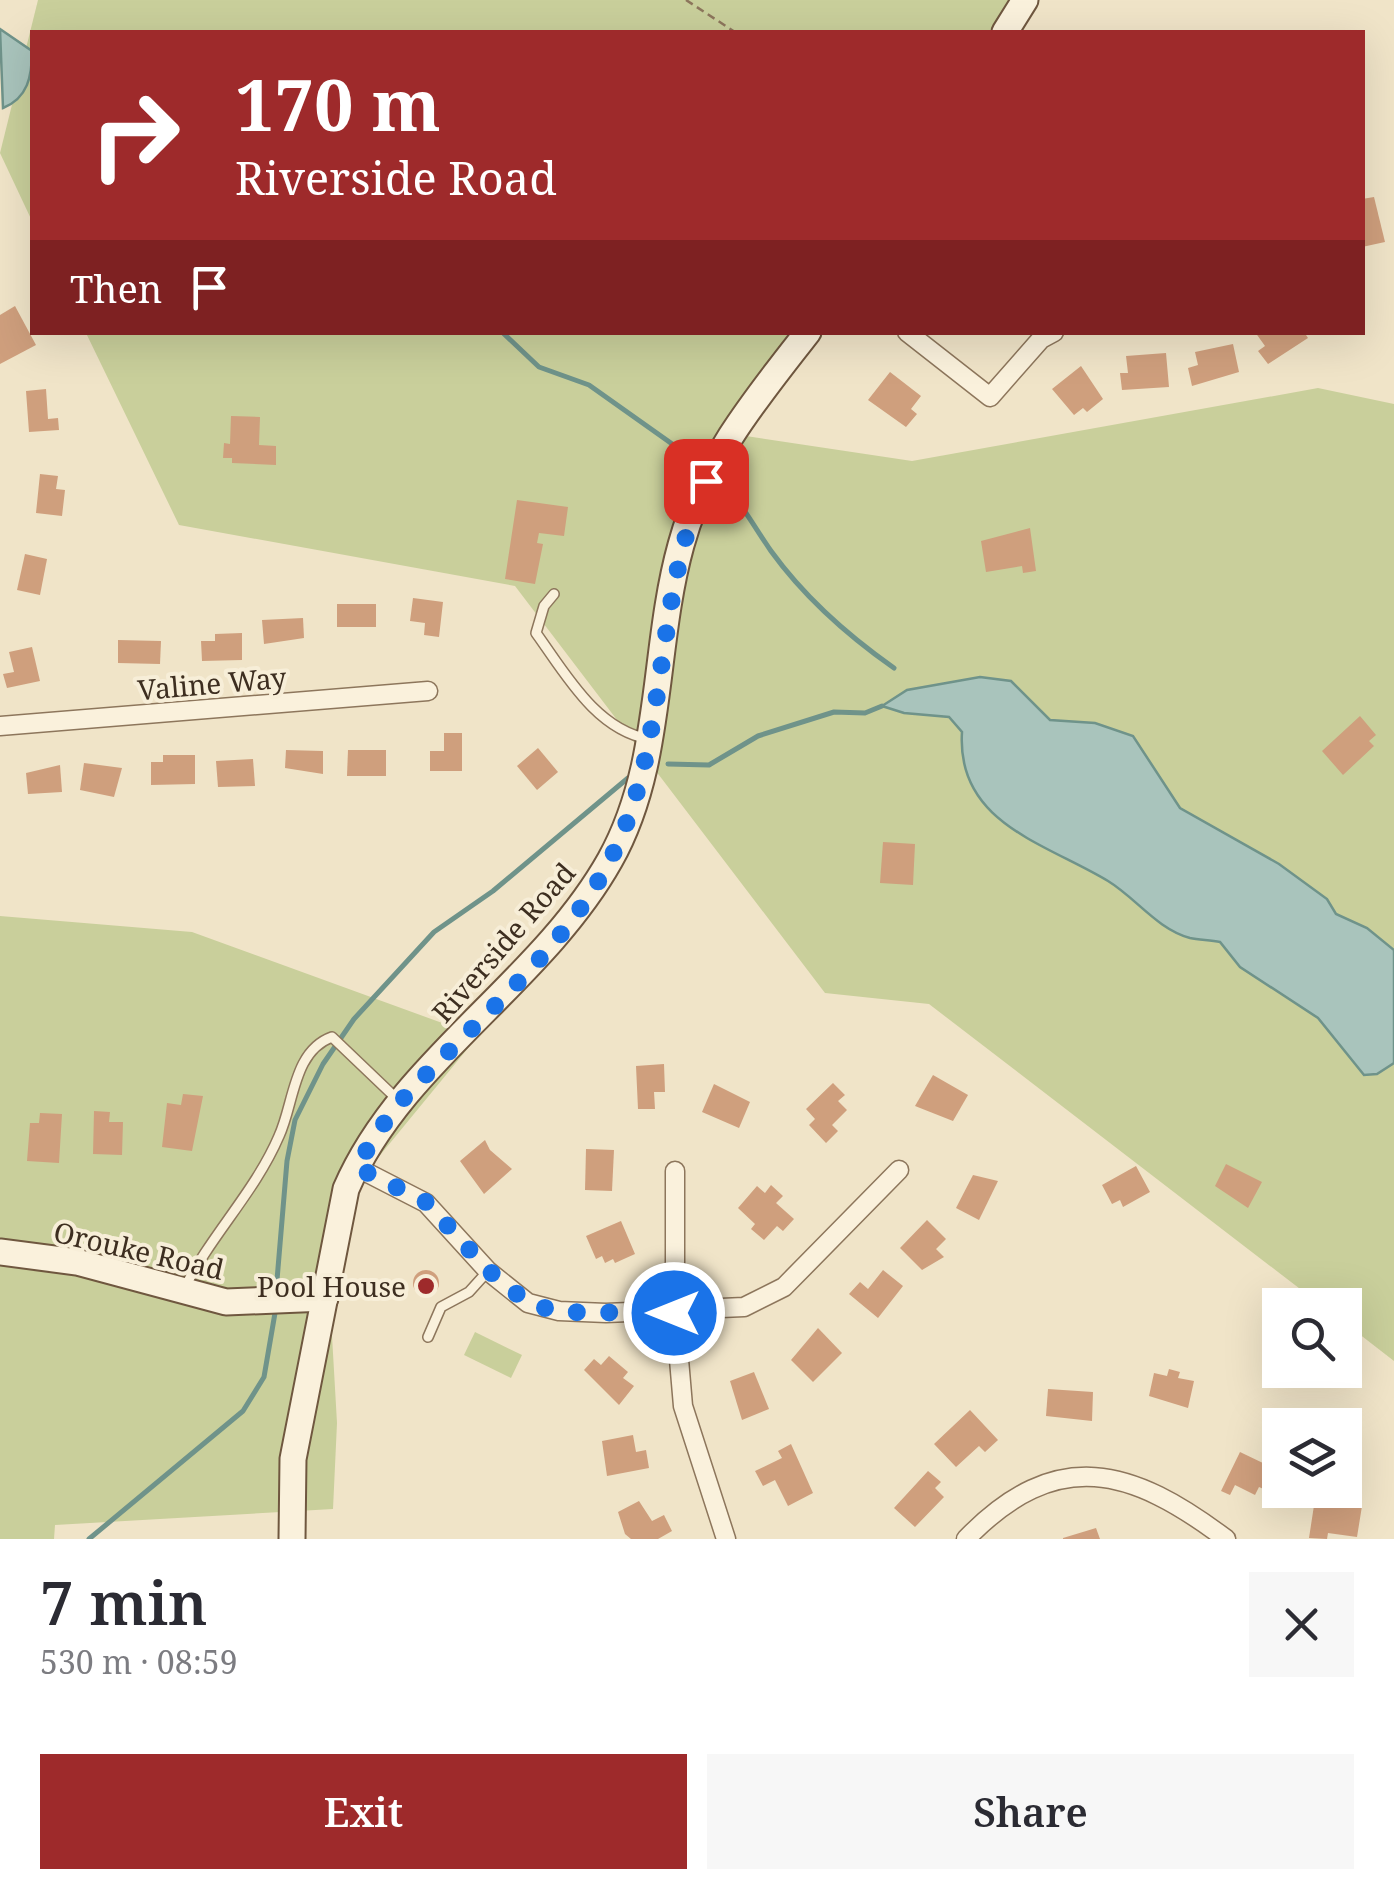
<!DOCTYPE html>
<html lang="en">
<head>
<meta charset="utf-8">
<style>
  body { margin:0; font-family:"Noto Serif",serif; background:#f7f7f7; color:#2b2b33; height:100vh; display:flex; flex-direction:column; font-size:38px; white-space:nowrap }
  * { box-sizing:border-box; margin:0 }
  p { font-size:32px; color:#7c7c81 }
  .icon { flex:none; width:55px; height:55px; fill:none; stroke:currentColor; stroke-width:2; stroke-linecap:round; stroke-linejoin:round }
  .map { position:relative; height:1539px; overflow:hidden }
  .details { display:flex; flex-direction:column; background:#fff; flex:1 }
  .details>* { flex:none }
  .guide { position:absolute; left:30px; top:30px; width:1335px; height:305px; border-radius:0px; box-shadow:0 10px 40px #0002; background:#9e2a2b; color:#fff; overflow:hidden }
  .fabs { position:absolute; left:1262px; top:1288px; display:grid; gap:20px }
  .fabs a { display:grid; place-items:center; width:100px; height:100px; border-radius:0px; background:#fff; box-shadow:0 10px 40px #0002; font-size:50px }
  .pin { position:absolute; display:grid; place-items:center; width:85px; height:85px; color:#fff; margin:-42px; border-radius:20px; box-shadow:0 5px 15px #0006 }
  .me { position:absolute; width:110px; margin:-55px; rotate:270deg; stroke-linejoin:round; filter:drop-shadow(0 0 8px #0008) }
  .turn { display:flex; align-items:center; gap:35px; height:210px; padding:0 40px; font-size:45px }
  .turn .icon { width:130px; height:130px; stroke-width:2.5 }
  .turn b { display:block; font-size:70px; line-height:85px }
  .then { display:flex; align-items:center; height:95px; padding:0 40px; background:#0003; gap:20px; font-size:38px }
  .round { display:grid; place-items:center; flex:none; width:105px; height:105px; border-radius:0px; background:#f7f7f7 }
  .summary { display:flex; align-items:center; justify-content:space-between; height:170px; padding:0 40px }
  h1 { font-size:60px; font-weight:600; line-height:75px }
  .button { display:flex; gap:20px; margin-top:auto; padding:20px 40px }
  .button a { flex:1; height:115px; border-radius:0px; background:#9e2a2b; color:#fff; font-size:40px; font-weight:600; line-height:115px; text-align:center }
  .button a+a { background:#f7f7f7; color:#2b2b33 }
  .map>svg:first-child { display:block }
</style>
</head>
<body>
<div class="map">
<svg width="1394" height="1539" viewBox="0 0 1394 1539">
  <rect width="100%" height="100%" fill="#f0e4c8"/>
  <g fill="#c9cf9b">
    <path d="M38 0H1037L1017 32H32V221L0 153Z"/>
    <path d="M86 333H824L746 436 912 461 1318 388 1394 404V1361L1345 1323V1305H1321L929 1004 825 993 515 586 179 525Z"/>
    <path d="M0 916 192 932 478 1036 349 1193 330 1301 337 1423 333 1509 55 1525 54 1539H0Z"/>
    <path d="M475 1332 522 1355 511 1378 464 1355Z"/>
  </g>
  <g fill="#a9c4bc" stroke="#6f938a" stroke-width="2.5">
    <path d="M0 29 32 51C32 76 28 98 3 108Z"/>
    <path d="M980 677 1011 681 1050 720 1095 723 1133 736 1180 808 1279 864 1327 899 1336 914 1367 928 1394 950V1063L1377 1074 1364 1075 1318 1018 1240 967 1220 942C1210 940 1199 940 1190 938 1157 929 1136 898 1108 881 1045 843 956 823 962 732L949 717 904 713 882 706 907 690Z"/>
  </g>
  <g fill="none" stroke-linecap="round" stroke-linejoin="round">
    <g stroke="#6f938a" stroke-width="5">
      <path d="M502 332 539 367 589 385 699 463"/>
      <path d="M717 477C740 500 753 525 771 551 805 598 847 635 894 668"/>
      <path d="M668 764 709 765 758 736 834 712 865 713 882 706"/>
      <path d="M277 1280 287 1161 295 1120 323 1064 354 1019 434 932 493 891 628 778"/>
      <path d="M89 1539 243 1411 264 1377 275 1313"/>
    </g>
  </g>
  <g fill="#cf9f7d">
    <path d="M1374 197 1385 242 1362 247V199Z"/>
    <path d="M15 306 36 345 0 364V315Z"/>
    <path d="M1255 332H1304L1308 338 1268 364 1258 351 1265 346Z"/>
    <path d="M1233 344 1239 372 1192 386 1188 368 1198 365 1195 352Z"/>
    <path d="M1166 353 1169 387 1122 390 1120 373H1128L1126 356Z"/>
    <path d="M1081 366 1103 399 1087 412 1083 408 1074 415 1052 389Z"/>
    <path d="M890 372 921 396 911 409 917 414 906 427 868 400Z"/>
    <path d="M46 389 48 419 58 418 59 430 29 432 26 391Z"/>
    <path d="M231 416 260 417 259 445 276 446V465L232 463V458H223L224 443 230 444Z"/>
    <path d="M40 474 58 476 56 489 65 490 62 516 36 513Z"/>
    <path d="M517 500 568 507 564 536 539 533 537 543 543 544 535 584 505 579Z"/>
    <path d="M1030 528 1036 571 1023 573 1022 566 986 572 981 541Z"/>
    <path d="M25 554 47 559 40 595 17 590Z"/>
    <path d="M413 598 443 602 439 637 424 635 425 623 410 621Z"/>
    <rect x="337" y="604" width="39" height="23"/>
    <path d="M303 618 304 638 264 644 262 620Z"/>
    <path d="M242 633V660L202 661 201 641H215V634Z"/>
    <path d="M118 640 161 641 160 664 118 663Z"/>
    <path d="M32 647 40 681 7 688 3 674 14 672 9 652Z"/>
    <path d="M1360 716 1376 735 1369 741 1374 746 1343 775 1322 751Z"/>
    <path d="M444 733H462V771H430V751H444Z"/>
    <path d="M538 748 558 772 537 790 517 766Z"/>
    <path d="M286 750 323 751V774L285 768Z"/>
    <path d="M348 750H386V776H347Z"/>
    <path d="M163 755H195V784L151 785V762H163Z"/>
    <path d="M253 759 255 786 218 787 216 761Z"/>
    <path d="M84 763 122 768 114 797 80 790Z"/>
    <path d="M60 765 62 792 28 794 26 773Z"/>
    <path d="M883 842 915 844 913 885 880 883Z"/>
    <path d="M664 1064 665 1092H654L655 1109H638L636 1066Z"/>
    <path d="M933 1075 968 1095 953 1121 915 1106Z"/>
    <path d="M833 1083 845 1095 838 1101 847 1110 832 1125 838 1131 826 1143 809 1125 815 1119 806 1109Z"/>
    <path d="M714 1084 750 1102 739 1128 702 1112Z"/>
    <path d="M183 1094 203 1096 192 1151 162 1147 167 1103 181 1105Z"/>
    <path d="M94 1111 110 1112 109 1122H123L122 1155 93 1154Z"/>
    <path d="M40 1113 62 1114 59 1163 27 1161 30 1123H39Z"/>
    <path d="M485 1140 490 1150 512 1169 484 1194 460 1161Z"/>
    <path d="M586 1149 614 1150 612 1191 585 1190Z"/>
    <path d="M1226 1164 1262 1182 1248 1208 1215 1186Z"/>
    <path d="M1136 1166 1150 1192 1123 1207 1120 1200 1112 1204 1102 1185Z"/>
    <path d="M973 1175 998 1181 979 1220 956 1208Z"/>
    <path d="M771 1185 783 1196 776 1203 794 1219 783 1231 777 1226 764 1240 751 1229 755 1224 738 1208 757 1186 765 1193Z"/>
    <path d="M927 1220 946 1239 936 1249 944 1257 922 1270 900 1248Z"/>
    <path d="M621 1221 635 1254 615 1263 613 1259 605 1263 602 1256 596 1259 586 1236Z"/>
    <path d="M883 1270 903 1286 878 1318 849 1294 860 1282 868 1289Z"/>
    <circle cx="426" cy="1283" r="13"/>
    <path d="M818 1328 842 1353 813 1382 791 1360Z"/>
    <path d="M609 1356 628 1372 623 1378 634 1386 619 1405 584 1370 594 1359 601 1365Z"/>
    <path d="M1169 1369 1180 1372 1178 1378 1194 1381 1188 1408 1149 1396 1154 1373 1167 1376Z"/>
    <path d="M754 1372 769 1409 742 1420 730 1381Z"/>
    <path d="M1048 1389 1093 1392 1092 1421 1046 1416Z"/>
    <path d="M970 1410 998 1440 985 1452 979 1446 956 1467 934 1444Z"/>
    <path d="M633 1435 636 1452 646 1450 649 1468 607 1476 602 1441Z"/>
    <path d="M791 1444 813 1493 788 1506 775 1480 763 1486 755 1471 782 1458 778 1451Z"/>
    <path d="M1240 1452 1265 1464 1268 1459 1280 1465 1268 1491 1259 1487 1255 1495 1235 1485 1230 1495 1221 1491Z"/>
    <path d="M928 1471 941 1482 935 1488 944 1497 915 1527 894 1508Z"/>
    <path d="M1315 1499 1362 1506 1357 1537 1328 1533 1327 1539 1309 1538Z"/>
    <path d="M639 1501 652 1521 664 1515 672 1531 658 1539H631L625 1534 618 1512Z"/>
    <path d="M1096 1528 1100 1539H1063V1538Z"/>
  </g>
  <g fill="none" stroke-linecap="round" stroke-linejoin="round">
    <g stroke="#8d765c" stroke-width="12">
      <g id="lane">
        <path d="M554 594 544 606 536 633C565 673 596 730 649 739"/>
        <path d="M184 1289C211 1235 255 1192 279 1136 294 1104 293 1051 332 1037L398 1100"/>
        <path d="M428 1337 441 1307 469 1292 488 1271"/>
      </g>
    </g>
    <g stroke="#8d765c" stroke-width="21">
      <g id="street">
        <path d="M907 332 990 397 1041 339 1054 332"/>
        <path d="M0 726 428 691"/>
        <path d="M356 1167 426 1203 488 1271 528 1303 559 1311 606 1313 744 1307 784 1287 899 1170"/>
        <path d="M675 1171V1313L683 1406 726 1539"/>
        <path d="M966 1539C1057 1445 1132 1468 1226 1539"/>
      </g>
    </g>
    <g stroke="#6f573f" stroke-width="29">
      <g id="secondary">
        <path d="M1005 32 1025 0"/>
        <path d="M0 1252 77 1262 226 1302 325 1298"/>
        <path d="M292 1539 293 1459 346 1189C401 1061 541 983 610 860 664 764 652 649 681 545 703 463 756 398 808 332"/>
      </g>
    </g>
    <path stroke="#8d765c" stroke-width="2.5" stroke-dasharray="8 5" stroke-linecap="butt" d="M686 0 735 32"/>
    <use href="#lane" stroke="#faf1dc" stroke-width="9"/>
    <use href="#street" stroke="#faf1dc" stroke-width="18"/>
    <use href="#secondary" stroke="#faf1dc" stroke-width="25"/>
  </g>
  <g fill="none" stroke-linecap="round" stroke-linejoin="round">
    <path stroke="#1a73e8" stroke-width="18" stroke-dasharray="0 32.4" d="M674 1313 559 1312 528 1303 488 1270 426 1202 356 1167C371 1144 385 1119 404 1098 474 1021 565 951 612 856 671 738 652 601 706 481"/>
  </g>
  <circle fill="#9e2a2b" stroke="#f7eed8" stroke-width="4" cx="426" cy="1286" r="10"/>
  <g text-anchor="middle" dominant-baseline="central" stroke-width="8" stroke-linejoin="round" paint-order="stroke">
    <g font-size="28" fill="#3d2e20" stroke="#f7eed8">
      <text transform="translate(212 683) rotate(-5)">Valine Way</text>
      <text transform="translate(503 942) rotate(-49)">Riverside Road</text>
      <text transform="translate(139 1250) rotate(13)">Orouke Road</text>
    </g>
    <g font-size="28" fill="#3d2e20" stroke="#f7eed8" text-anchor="end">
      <text x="406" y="1286">Pool House</text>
    </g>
  </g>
</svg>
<div class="fabs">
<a><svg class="icon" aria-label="search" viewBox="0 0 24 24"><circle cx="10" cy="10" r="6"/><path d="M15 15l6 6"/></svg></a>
<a><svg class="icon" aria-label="layers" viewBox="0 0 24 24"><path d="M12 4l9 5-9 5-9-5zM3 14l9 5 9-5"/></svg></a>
</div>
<div class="pin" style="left:706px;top:481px;background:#d93025"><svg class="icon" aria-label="arrive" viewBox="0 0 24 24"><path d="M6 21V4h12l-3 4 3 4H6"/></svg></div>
<svg class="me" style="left:674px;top:1313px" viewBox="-20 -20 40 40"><circle r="17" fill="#1a73e8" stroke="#fff" stroke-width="3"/><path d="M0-11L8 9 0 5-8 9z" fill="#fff"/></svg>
<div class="guide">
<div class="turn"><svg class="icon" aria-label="right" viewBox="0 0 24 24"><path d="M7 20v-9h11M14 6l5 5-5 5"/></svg><div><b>170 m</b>Riverside Road</div></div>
<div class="then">Then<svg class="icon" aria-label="arrive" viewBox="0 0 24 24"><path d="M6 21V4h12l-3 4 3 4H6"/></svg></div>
</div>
</div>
<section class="details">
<div class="summary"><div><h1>7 min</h1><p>530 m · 08:59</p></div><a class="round"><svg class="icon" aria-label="close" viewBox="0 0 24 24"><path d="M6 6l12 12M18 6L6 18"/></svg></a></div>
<div class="button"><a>Exit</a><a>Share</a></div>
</section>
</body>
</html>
